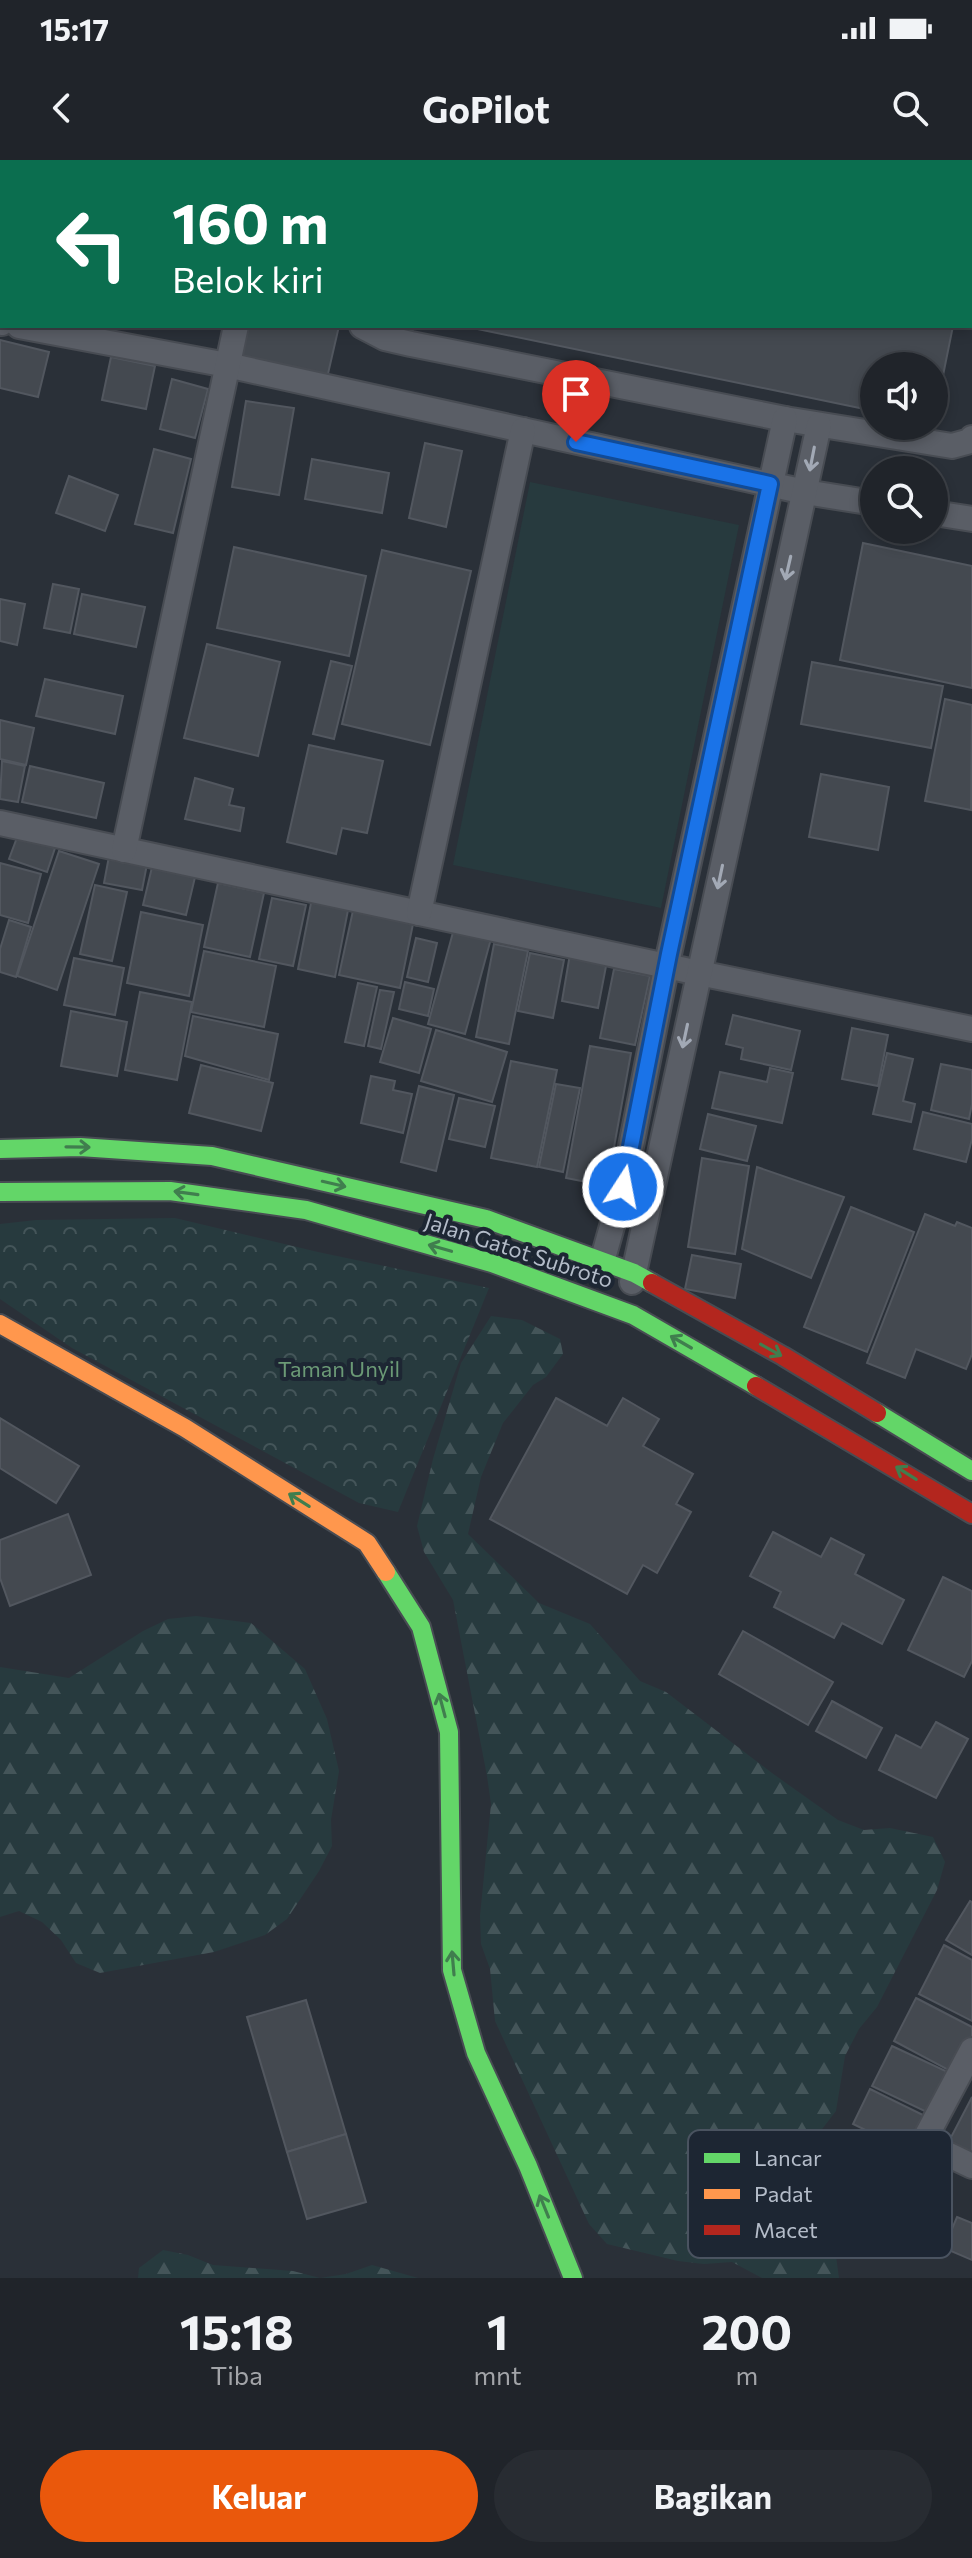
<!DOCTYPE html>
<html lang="id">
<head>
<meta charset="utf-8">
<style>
  body { margin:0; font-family:Commissioner,sans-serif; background:#282c32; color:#f1f3f6; height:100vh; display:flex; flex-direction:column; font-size:30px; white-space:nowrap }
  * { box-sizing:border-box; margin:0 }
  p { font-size:26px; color:#a2a4a8 }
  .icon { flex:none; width:44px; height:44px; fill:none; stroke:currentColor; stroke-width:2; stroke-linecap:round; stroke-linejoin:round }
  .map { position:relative; height:2118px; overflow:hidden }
  .sheet { display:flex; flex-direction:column; background:#20242a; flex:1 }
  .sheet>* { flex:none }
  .guide { position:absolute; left:0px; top:0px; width:972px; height:168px; box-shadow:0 4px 12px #0003,0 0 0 2px #3d4147; background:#0b6e4f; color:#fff; overflow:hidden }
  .tools { position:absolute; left:860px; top:192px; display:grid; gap:16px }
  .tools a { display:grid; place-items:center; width:88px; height:88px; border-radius:50%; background:#20242a; box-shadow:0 4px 12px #0003,0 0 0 2px #3d4147; font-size:40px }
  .pin { position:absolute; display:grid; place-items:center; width:68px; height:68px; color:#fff; margin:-82px -34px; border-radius:50% 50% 50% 0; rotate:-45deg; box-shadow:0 0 8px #0007 }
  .pin .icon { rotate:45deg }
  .me { position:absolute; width:88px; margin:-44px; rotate:11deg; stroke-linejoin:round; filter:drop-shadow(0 0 6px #0008) }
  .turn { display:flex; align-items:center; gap:28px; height:168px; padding:0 40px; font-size:36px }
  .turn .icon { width:104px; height:104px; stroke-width:2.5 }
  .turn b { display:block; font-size:56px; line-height:68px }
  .eta { display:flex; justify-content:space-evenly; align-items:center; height:136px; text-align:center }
  .eta b { font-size:48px; font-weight:700; line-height:56px }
  .action { display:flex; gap:16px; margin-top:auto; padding:16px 40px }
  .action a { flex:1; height:92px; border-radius:48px; background:#ea580c; color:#fff; font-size:32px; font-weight:700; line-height:92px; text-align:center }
  .action a+a { background:#282c32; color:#f1f3f6 }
  .status { display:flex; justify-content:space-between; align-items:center; height:56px; padding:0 40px; background:#20242a; direction:ltr }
  .status svg { height:22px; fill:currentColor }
  header { display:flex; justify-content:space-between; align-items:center; height:104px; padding:0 40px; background:#20242a; font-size:36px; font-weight:700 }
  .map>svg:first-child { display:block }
</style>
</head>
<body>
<div class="status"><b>15:17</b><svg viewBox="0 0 49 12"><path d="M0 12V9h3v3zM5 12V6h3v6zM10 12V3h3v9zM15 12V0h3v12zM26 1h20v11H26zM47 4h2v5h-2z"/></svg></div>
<header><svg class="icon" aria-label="back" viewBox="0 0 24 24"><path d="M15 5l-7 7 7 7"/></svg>GoPilot<svg class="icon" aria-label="search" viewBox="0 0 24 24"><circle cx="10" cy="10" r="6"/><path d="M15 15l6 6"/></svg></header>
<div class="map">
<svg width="972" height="2118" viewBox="0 0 972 2118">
  <defs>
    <pattern id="forest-firs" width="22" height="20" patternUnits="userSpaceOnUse" patternTransform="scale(2)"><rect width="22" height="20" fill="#273a3e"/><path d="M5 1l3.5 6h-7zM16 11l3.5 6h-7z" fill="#445559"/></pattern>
    <pattern id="park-crowns" width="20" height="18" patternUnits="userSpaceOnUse" patternTransform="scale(2)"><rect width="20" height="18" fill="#273a3e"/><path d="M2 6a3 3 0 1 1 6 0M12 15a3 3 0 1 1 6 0" fill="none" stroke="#445559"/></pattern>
  </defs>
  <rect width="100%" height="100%" fill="#2a3038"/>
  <g fill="url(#forest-firs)">
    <path d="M491 1156 522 1160 560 1179 563 1194 546 1217 533 1225 503 1263 481 1317 468 1374 539 1443 590 1464 640 1521 666 1532 772 1613 838 1660 864 1670 890 1668 933 1677 945 1702 937 1730 877 1847 859 1869 845 1896 836 1951 819 1973 839 2118H762L732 2102 704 2104 678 2101 607 2084 589 2064 495 1861 490 1809 481 1784 480 1756 491 1644 487 1616 453 1440 424 1392 417 1366 433 1299 461 1203Z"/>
    <path d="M196 1456 251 1463 305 1509 327 1559 339 1611 331 1660 332 1686 319 1711 287 1759 265 1775 214 1792 100 1813 76 1803 61 1780 42 1762 19 1751 0 1757V1507L69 1518 143 1471 168 1459Z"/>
    <path d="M163 2090 188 2095 213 2105 293 2111 320 2118 346 2114 372 2105 418 2118H138L139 2108Z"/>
  </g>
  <path fill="url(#park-crowns)" d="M175 1058 318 1092 489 1128 398 1352 359 1343 72 1188 0 1139V1064L36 1060Z"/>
  <path fill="#273a3e" d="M530 322 739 365 661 748 453 705Z"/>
  <g fill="#444950" stroke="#52575f" stroke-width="2">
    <path d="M584 0H752L584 2Z"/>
    <path d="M760 0H833L843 2H760Z"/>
    <path d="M247 166H339L327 218 240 199Z"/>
    <path d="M463 166H953L934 260V206H874V251Z"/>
    <path d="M0 180 49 192 38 237 0 228Z"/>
    <path d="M111 197 155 206 146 249 102 240Z"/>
    <path d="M172 219 208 229 195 278 160 269Z"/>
    <path d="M246 241 294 248 279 335 232 327Z"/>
    <path d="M425 283 462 291 446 367 409 358Z"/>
    <path d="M154 289 191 299 173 373 135 364Z"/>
    <path d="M312 299 389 313 382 353 305 339Z"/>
    <path d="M69 316 118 335 105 371 56 353Z"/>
    <path d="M863 383 972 406V528L840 500Z"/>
    <path d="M234 387 366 416 349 496 217 468Z"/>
    <path d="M382 390 471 411 430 585 342 564Z"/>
    <path d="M53 424 79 429 70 473 44 468Z"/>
    <path d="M82 434 145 447 136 487 74 474Z"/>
    <path d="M0 439 25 444 17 485 0 481Z"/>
    <path d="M207 484 280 502 258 596 184 578Z"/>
    <path d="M331 501 352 506 334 579 313 574Z"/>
    <path d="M812 502 943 526 931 588 801 564Z"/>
    <path d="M45 519 123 536 115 574 36 556Z"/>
    <path d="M945 539 972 545 971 650 925 641Z"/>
    <path d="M0 560 34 568 26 605 0 599Z"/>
    <path d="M309 585 383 601 367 673 342 668 336 694 287 682Z"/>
    <path d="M2 601 25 606 18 642 0 639Z"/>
    <path d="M30 606 104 623 96 658 22 642Z"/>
    <path d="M821 614 889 627 878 690 809 677Z"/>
    <path d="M195 618 233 629 229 645 244 648 240 671 185 659Z"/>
    <path d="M18 675 55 688 47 712 9 699Z"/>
    <path d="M59 691 99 704 57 830 17 816Z"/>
    <path d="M110 691 148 699 142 730 104 723Z"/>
    <path d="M0 703 41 714 28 763 0 755Z"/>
    <path d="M153 703 196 713 186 755 143 745Z"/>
    <path d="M218 723 264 733 250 797 204 787Z"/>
    <path d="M95 725 127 732 112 801 80 794Z"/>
    <path d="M272 738 306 745 293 806 259 799Z"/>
    <path d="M312 738 349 745 335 817 298 809Z"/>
    <path d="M354 746 414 759 400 828 339 815Z"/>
    <path d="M141 752 203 765 189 836 127 823Z"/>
    <path d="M9 760 31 767 16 817 0 812V789Z"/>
    <path d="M455 765 492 775 465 874 428 864Z"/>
    <path d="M416 778 437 783 428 822 407 817Z"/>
    <path d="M494 784 528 791 509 884 476 877Z"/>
    <path d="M204 791 276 806 264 867 191 852Z"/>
    <path d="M530 793 564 800 553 858 518 851Z"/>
    <path d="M570 794 607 801 598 848 562 841Z"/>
    <path d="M74 798 124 808 115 855 64 845Z"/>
    <path d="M614 809 650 816 635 885 600 878Z"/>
    <path d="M405 822 434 829 428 856 399 849Z"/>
    <path d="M358 823 377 827 364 886 345 882Z"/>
    <path d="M380 830 394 832 381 889 368 886Z"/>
    <path d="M140 832 192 842 177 920 125 910Z"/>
    <path d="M71 851 127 862 117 916 61 906Z"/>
    <path d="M733 855 800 871 791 910 741 899 743 888 726 884Z"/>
    <path d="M193 856 278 874 269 920 185 896Z"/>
    <path d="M393 858 431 869 419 913 380 902Z"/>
    <path d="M852 868 888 875 878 926 842 919Z"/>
    <path d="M436 870 507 892 492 942 421 921Z"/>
    <path d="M590 886 631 893 607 1026 566 1018Z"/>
    <path d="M887 893 913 899 903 941 915 944 911 962 873 954Z"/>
    <path d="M511 901 557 910 537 1007 491 998Z"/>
    <path d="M941 904 972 910V944L969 959 931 950Z"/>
    <path d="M201 905 273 923 261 971 189 953Z"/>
    <path d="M770 908 793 913 782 963 712 948 720 912 767 922Z"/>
    <path d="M371 916 395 921 393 930 412 934 403 973 361 963Z"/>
    <path d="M556 924 580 928 563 1012 539 1007Z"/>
    <path d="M419 926 454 935 436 1011 401 1002Z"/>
    <path d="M459 938 495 946 485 987 449 979Z"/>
    <path d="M923 952 972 964V979L966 1002 914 989Z"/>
    <path d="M708 954 756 966 747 1001 700 989Z"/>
    <path d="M702 998 749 1006 735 1094 688 1087Z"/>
    <path d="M757 1007 844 1037 811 1118 742 1089Z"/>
    <path d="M851 1047 914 1072 867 1192 804 1167Z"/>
    <path d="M925 1054 955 1066 957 1062 972 1068V1194L966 1209 916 1189 905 1218 867 1203Z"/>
    <path d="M692 1095 741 1104 735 1138 685 1129Z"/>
    <path d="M556 1238 607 1266 623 1238 659 1259 643 1286 693 1314 676 1344 691 1352 657 1413 643 1405 627 1434 490 1359Z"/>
    <path d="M0 1258 79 1306 56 1343 0 1308Z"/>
    <path d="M68 1354 91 1415 10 1446 0 1418V1380Z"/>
    <path d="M773 1372 821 1397 831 1378 864 1395 855 1414 904 1440 882 1484 842 1463 834 1478 774 1447 781 1432 750 1416Z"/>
    <path d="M943 1417 972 1431V1501L964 1517 908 1490Z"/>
    <path d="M743 1471 833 1522 808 1565 719 1514Z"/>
    <path d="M832 1541 882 1568 866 1598 816 1571Z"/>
    <path d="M936 1562 968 1579 936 1638 879 1610 896 1575 921 1588Z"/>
    <path d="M970 1741 972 1742V1795L946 1780Z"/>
    <path d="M944 1785 972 1800V1861L919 1834Z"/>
    <path d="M916 1838 972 1867V1877L954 1913 894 1881Z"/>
    <path d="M306 1840 346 1974 287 1992 247 1857Z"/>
    <path d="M892 1886 952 1914 933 1955 872 1926Z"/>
    <path d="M870 1929 929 1958 913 1993 853 1964Z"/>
    <path d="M972 1937V1996L948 1983Z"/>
    <path d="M346 1974 366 2042 307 2059 287 1992Z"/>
    <path d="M957 2057 972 2063V2100L944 2088Z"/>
  </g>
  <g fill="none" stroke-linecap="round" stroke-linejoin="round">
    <g stroke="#484c53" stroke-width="28">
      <g id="street">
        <path d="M279 0 288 2"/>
        <path d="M919 0 931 2"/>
        <path d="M970 8H972"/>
        <path d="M970 148 972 149"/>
        <path d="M0 162 2 163"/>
        <path d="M19 166 227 205 805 332 874 343"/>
        <path d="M362 166 385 178 411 184 785 259 952 286 970 281 972 278"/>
        <path d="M934 353 972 359"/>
        <path d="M0 663 699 813 972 869"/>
        <path d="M124 690 236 166"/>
        <path d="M419 753 523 270"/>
        <path d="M600 1109 623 1027 669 794 785 259"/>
        <path d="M632 1122 819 265"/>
        <path d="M922 1982 972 2006"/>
        <path d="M811 2076 866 2026 902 2013 911 2005 972 1890"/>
      </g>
    </g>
    <g stroke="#484c53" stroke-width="22">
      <g id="fast">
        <path d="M0 989 80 987 212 996 486 1059 634 1113 652 1123"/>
        <path d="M0 1032 170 1031 306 1050 492 1103 633 1155 756 1226"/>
        <path d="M877 1253 972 1311"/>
        <path d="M386 1412 421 1467 449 1572 452 1810 476 1893 528 2006 573 2118"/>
      </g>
    </g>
    <g stroke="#484c53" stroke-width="22">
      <path id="slow" d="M0 1164 185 1268 367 1383 386 1412"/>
    </g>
    <g stroke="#484c53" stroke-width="22">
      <g id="jam">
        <path d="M652 1123 783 1196 877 1253"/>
        <path d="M756 1226 972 1354"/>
      </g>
    </g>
    <use href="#street" stroke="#5a5e66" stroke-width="24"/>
    <use href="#fast" stroke="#63d668" stroke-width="18"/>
    <use href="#slow" stroke="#ff974d" stroke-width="18"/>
    <use href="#jam" stroke="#b3261e" stroke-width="18"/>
  </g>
  <defs><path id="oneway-shaft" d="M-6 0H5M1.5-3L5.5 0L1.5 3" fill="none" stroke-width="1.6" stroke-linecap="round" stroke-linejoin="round" transform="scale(2)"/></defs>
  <g stroke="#a2a9b5">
    <use href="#oneway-shaft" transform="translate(812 299) rotate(101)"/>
    <use href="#oneway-shaft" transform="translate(788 408) rotate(103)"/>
    <use href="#oneway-shaft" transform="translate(720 717) rotate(102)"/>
    <use href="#oneway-shaft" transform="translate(685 876) rotate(102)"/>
  </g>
  <g stroke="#407e4e">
    <use href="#oneway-shaft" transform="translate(78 987) rotate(1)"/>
    <use href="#oneway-shaft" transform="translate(334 1024) rotate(13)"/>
    <use href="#oneway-shaft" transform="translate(186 1033) rotate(-172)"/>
    <use href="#oneway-shaft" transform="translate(440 1088) rotate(-164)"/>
    <use href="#oneway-shaft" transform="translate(681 1182) rotate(-150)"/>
    <use href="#oneway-shaft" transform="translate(771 1190) rotate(29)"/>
    <use href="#oneway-shaft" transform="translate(906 1313) rotate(-148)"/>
    <use href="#oneway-shaft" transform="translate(299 1340) rotate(-148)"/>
    <use href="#oneway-shaft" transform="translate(442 1545) rotate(-105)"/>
    <use href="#oneway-shaft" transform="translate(453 1803) rotate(-95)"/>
    <use href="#oneway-shaft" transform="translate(544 2046) rotate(-112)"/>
  </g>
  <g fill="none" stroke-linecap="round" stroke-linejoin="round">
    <g stroke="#114b97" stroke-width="20">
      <path id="route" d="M576 282 770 324 669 794 623 1027"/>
    </g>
    <use href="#route" stroke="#1a73e8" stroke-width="14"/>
  </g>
  <g text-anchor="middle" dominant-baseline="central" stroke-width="8" stroke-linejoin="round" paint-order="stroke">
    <g font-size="22" fill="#b4bcc9" stroke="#1d2633">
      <text transform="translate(519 1090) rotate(18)">Jalan Gatot Subroto</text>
    </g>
    <g font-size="22" fill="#6b9a76" stroke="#1d2633">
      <text x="339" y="1208">Taman Unyil</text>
    </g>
  </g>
  <rect x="688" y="1970" width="264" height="128" rx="12" fill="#1d2633" stroke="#4a5360" stroke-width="2"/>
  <rect x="704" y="1993" width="36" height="10" fill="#63d668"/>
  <rect x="704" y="2029" width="36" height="10" fill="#ff974d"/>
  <rect x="704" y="2065" width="36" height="10" fill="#b3261e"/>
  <g font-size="22" fill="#b4bcc9">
    <text x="754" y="2006">Lancar</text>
    <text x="754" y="2042">Padat</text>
    <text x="754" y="2078">Macet</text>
  </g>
</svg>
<div class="tools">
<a><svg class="icon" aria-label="sound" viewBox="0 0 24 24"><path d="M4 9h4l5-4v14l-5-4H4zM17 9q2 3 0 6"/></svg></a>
<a><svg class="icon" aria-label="search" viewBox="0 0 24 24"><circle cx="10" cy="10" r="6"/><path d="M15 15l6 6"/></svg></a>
</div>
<div class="pin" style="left:576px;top:282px;background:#d93025"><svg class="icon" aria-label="arrive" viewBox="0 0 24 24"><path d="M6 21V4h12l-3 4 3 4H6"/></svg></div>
<svg class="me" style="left:623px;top:1027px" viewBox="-20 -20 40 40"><circle r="17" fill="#1a73e8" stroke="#fff" stroke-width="3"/><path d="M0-11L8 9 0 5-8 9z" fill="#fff"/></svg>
<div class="guide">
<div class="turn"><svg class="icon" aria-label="left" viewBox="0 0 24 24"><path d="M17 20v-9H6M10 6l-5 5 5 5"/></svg><div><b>160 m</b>Belok kiri</div></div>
</div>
</div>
<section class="sheet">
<div class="eta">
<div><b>15:18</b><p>Tiba</p></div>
<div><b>1</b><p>mnt</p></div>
<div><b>200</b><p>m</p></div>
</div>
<div class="action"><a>Keluar</a><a>Bagikan</a></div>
</section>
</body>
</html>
